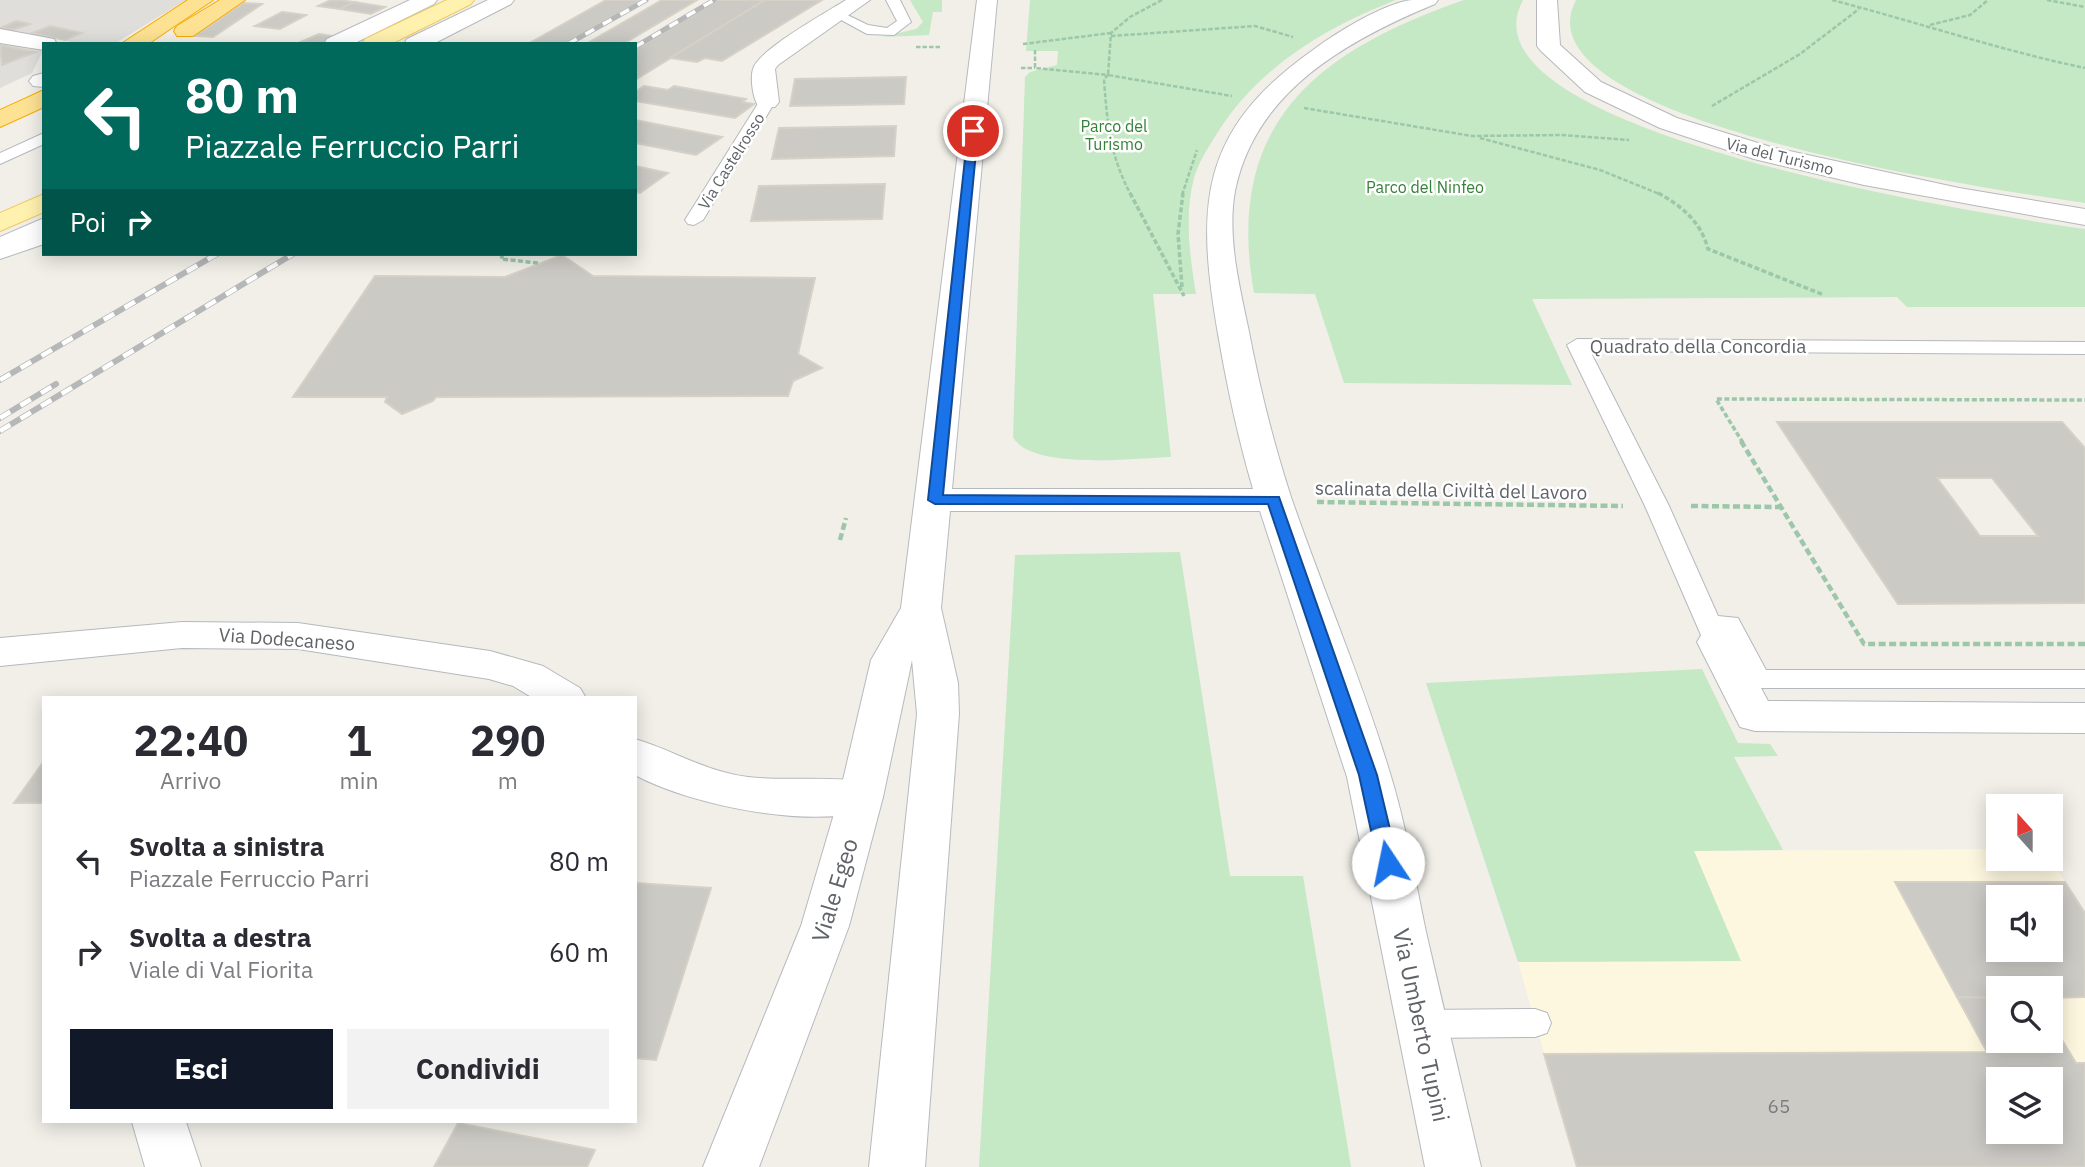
<!DOCTYPE html>
<html lang="it">
<head>
<meta charset="utf-8">
<style>
  body { margin:0; font-family:"IBM Plex Sans",sans-serif; background:#f2f2f3; color:#2b2b33; height:100vh; display:flex; flex-direction:column; font-size:26px; white-space:nowrap }
  * { box-sizing:border-box; margin:0 }
  p { font-size:23px; color:#7c7c81 }
  .icon { flex:none; width:38px; height:38px; fill:none; stroke:currentColor; stroke-width:2; stroke-linecap:round; stroke-linejoin:round }
  .map { position:relative; flex:1; overflow:hidden }
  .details { position:absolute; left:42px; top:696px; width:595px; height:427px; display:flex; flex-direction:column; background:#fff; border-radius:0px; box-shadow:0 4px 18px #0003 }
  .details>* { flex:none }
  .hud { position:absolute; left:42px; top:42px; width:595px; height:214px; border-radius:0px; box-shadow:0 4px 18px #0003; background:#00695c; color:#fff; overflow:hidden }
  .needle { width:46px; rotate:339deg }
  .buttons { position:absolute; left:1986px; top:794px; display:grid; gap:14px }
  .buttons a { display:grid; place-items:center; width:77px; height:77px; border-radius:0px; background:#fff; box-shadow:0 4px 18px #0003; font-size:35px }
  .pin { position:absolute; display:grid; place-items:center; width:60px; height:60px; color:#fff; margin:-30px; border:4px solid #fff; border-radius:50%; box-shadow:0 2px 7px #0007 }
  .me { position:absolute; width:77px; margin:-38px; rotate:349deg; stroke-linejoin:round; filter:drop-shadow(0 0 5px #0008) }
  .turn { display:flex; align-items:center; gap:24px; height:147px; padding:0 28px; font-size:32px }
  .turn .icon { width:91px; height:91px; stroke-width:2.5 }
  .turn b { display:block; font-size:49px; line-height:60px }
  .then { display:flex; align-items:center; height:66px; padding:0 28px; background:#0003; gap:14px; font-size:26px }
  .eta { display:flex; justify-content:space-evenly; align-items:center; height:119px; text-align:center }
  .eta b { font-size:42px; font-weight:700; line-height:49px }
  .cta { display:flex; gap:14px; margin-top:auto; padding:14px 28px }
  .cta a { flex:1; height:80px; border-radius:0px; background:#111827; color:#fff; font-size:28px; font-weight:700; line-height:80px; text-align:center }
  .cta a+a { background:#f2f2f3; color:#2b2b33 }
  ul { padding:0; list-style:none }
  li { display:flex; align-items:center; gap:21px; height:91px; padding:0 28px }
  li div { flex:1 }
  li b { display:block; font-size:26px }
  li em { font-style:normal }
  .map>svg:first-child { display:block }
</style>
</head>
<body>
<div class="map">
<svg width="2085" height="1167" viewBox="0 0 2085 1167">
  <rect width="100%" height="100%" fill="#f1efe8"/>
  <path fill="#fef7e0" fill-rule="evenodd" d="M1998 849V859H2050L2085 913V1167H1577L1518 962 1740 961 1694 851ZM1998 898H2051V950H1998ZM1998 989H2051V1041H1998ZM1998 1080H2051V1132H1998Z"/>
  <g fill="#e0deda">
    <path d="M0 0H186L114 44H82L0 28Z"/>
    <path d="M0 40 44 49 32 73 0 88Z"/>
  </g>
  <g fill="#c5e8c5">
    <path d="M910 0H942V12H933L929 35 882 37 916 29 923 22Z"/>
    <path d="M1030 0H1396C1324 28 1257 68 1216 135 1208 148 1198 163 1194 178 1184 216 1190 257 1196 294H1153L1171 457C1136 458 1031 471 1013 437L1025 77 1030 72 1057 65 1058 51H1026Z"/>
    <path d="M1464 0H1523C1449 135 2009 218 2085 229V307H1907L1897 297 1532 299 1572 385 1344 383 1315 294 1254 293C1224 124 1315 52 1464 0Z"/>
    <path d="M1576 0H2085V203C2013 192 1510 124 1576 0Z"/>
    <path d="M1180 552 1230 876H1303L1351 1167H979L1015 555Z"/>
    <path d="M1702 669 1738 743 1770 744 1778 756 1734 757 1783 850 1694 851 1741 961 1518 962 1426 683Z"/>
  </g>
  <g fill="#cccac5" stroke="#d6d1c6" stroke-width="2" fill-rule="evenodd">
    <path d="M331 0H338L354 2 340 9 318 6Z"/>
    <path d="M606 0H642L564 44H528Z"/>
    <path d="M662 0H697L623 44H586Z"/>
    <path d="M718 0H765L635 80V50Z"/>
    <path d="M765 0H822L722 61 705 58 697 62 670 58Z"/>
    <path d="M354 2 385 7 371 14 340 9Z"/>
    <path d="M244 3 262 4 213 37 194 36Z"/>
    <path d="M282 12 306 15 280 29 255 26Z"/>
    <path d="M16 21 30 24 13 30 0 28Z"/>
    <path d="M50 26 82 33 65 40 32 33Z"/>
    <path d="M319 34 337 37 323 44H296Z"/>
    <path d="M0 45 36 52 2 65Z"/>
    <path d="M906 77 904 104 790 106 795 79Z"/>
    <path d="M644 86 668 90 674 86 746 99 742 102 754 104 735 118 635 101V92Z"/>
    <path d="M635 120 722 137 696 155 635 143Z"/>
    <path d="M896 126 894 156 772 159 779 128Z"/>
    <path d="M635 166 668 173 640 193 635 192Z"/>
    <path d="M885 184 882 219 751 221 759 186Z"/>
    <path d="M562 255 593 276 815 278 798 354 822 368 793 381 788 396 436 397 433 401 402 414 385 402 387 397H293L375 276 505 277Z"/>
    <path d="M1777 422H2062L2085 448V603L1898 604ZM1937 478H1992L2038 536H1980Z"/>
    <path d="M44 761V803H14Z"/>
    <path d="M1895 882H2065L2085 913V997L2051 998V989H1998V998L1957 997ZM1998 898H2051V950H1998Z"/>
    <path d="M635 883 711 888 656 1060 635 1058Z"/>
    <path d="M1957 997 1998 998V1041H2051V1022L2076 1063H2085V1167H1577L1544 1054 1987 1052ZM1998 1080H2051V1132H1998Z"/>
    <path d="M458 1123 595 1150 587 1167H434Z"/>
  </g>
  <g fill="none" stroke-linecap="round" stroke-linejoin="round">
    <g stroke="#b5b8bc" stroke-width="2">
      <g id="lane">
        <path d="M886 0H900L911 22 894 35 867 34 832 15 839 11 868 25 887 28 897 21Z"/>
        <path d="M767 97 775 102 703 220 694 225 688 224 685 220 759 102Z"/>
        <path d="M44 133V144L0 164V153Z"/>
        <path d="M44 233V244L0 259V248Z"/>
        <path d="M1577 339 2085 342V354L1590 351 1669 506 1718 616 1738 618 1766 670H2085V688H1758L1749 685 1728 646 1717 651 1708 648 1704 642 1645 506 1567 345Z"/>
        <path d="M1535 1009 1547 1013 1551 1023 1547 1033 1535 1037 1421 1038 1409 1034 1405 1024 1409 1014 1421 1010Z"/>
      </g>
    </g>
    <g stroke="#b5b8bc" stroke-width="2">
      <g id="street">
        <path d="M846 0H870L778 65 775 69 779 102 775 107H759C753 100 750 78 753 69 758 50 827 12 846 0Z"/>
        <path d="M1537 0H1557L1560 45 1601 82 1677 118 1771 147 1959 188 2085 209V225L1864 185 1754 159 1660 128 1585 92 1541 51 1537 46Z"/>
        <path d="M0 29 54 39 57 44H44V50L0 43Z"/>
        <path d="M182 622 298 623 490 651 543 666 580 688 586 698H533L513 686 489 679 298 649 182 648 0 666V638Z"/>
        <path d="M1717 628 1731 632 1768 701 2085 703V733L1755 731 1740 727 1697 642 1703 632Z"/>
        <path d="M635 739C675 751 704 771 748 777 788 782 841 774 877 785L883 797 877 809C812 829 695 807 635 775Z"/>
        <path d="M132 1122H186L201 1167H145Z"/>
      </g>
    </g>
    <g stroke="#b6babf" stroke-width="2">
      <g id="secondary">
        <path d="M410 0H437L434 4 353 44H324L327 39Z"/>
        <path d="M488 0H514L511 4 433 44H404L407 39Z"/>
        <path d="M977 0H997L952 489H1253C1238 438 1227 386 1218 334 1196 206 1198 131 1313 50 1336 33 1384 3 1412 0 1420 0 1430 0 1438 0L1435 4C1348 40 1255 91 1235 191 1227 236 1239 284 1248 327 1259 385 1273 442 1291 497 1323 590 1362 680 1390 773 1406 825 1415 879 1426 932 1444 1011 1463 1089 1481 1167H1425L1347 777 1260 511H950L941 608 958 683 959 714 925 1167H869L917 714 912 660 883 797 849 926 759 1167H703L801 926 839 797 871 660 901 608Z"/>
        <path d="M44 73V87L33 86 29 81 33 76Z"/>
        <path d="M44 218V237L0 257V237Z"/>
      </g>
    </g>
    <g stroke="#f2c960" stroke-width="2">
      <g id="primary">
        <path d="M447 0H474L471 4 391 44H362L365 39Z"/>
        <path d="M44 194V212L0 231V213Z"/>
      </g>
    </g>
    <g stroke="#f9ab00" stroke-width="2">
      <g id="highway">
        <path d="M188 0H213L148 44H121Z"/>
        <path d="M220 0H245L193 36H177L174 31 177 26Z"/>
        <path d="M44 90V107L0 127V110Z"/>
      </g>
    </g>
    <g stroke="#9cc7a9" stroke-width="2.5" stroke-dasharray="4.5 2" stroke-linecap="butt">
      <path d="M1162 0 1130 17 1111 33 1108 75 1232 96"/>
      <path d="M1832 0C1917 22 1999 50 2085 68"/>
      <path d="M2047 0 2085 7"/>
      <path d="M1930 25 1970 15 1988 0"/>
      <path d="M1111 36 1255 26 1293 37"/>
      <path d="M1023 44 1111 33"/>
      <path d="M916 47H941"/>
      <path d="M1035 50V68L1108 75 1104 79C1107 122 1110 156 1131 195"/>
      <path d="M1021 68H1035"/>
      <path d="M1712 106 1800 54 1859 9"/>
      <path d="M1304 108 1472 136 1562 135 1629 140"/>
      <path d="M1480 138 1600 170 1662 195"/>
      <path d="M1182 195 1197 150"/>
    </g>
    <g stroke="#9cc7a9" stroke-width="3.5" stroke-dasharray="5 2.5" stroke-linecap="butt">
      <path d="M1130 193 1184 296"/>
      <path d="M1658 193C1682 206 1701 222 1708 249L1824 295"/>
      <path d="M503 254 501 259 538 263"/>
      <path d="M1182 287 1178 234 1183 193"/>
      <path d="M1743 443 1716 399 2085 400"/>
    </g>
    <g stroke="#9cc7a9" stroke-width="4.5" stroke-dasharray="7 3.5" stroke-linecap="butt">
      <path d="M1741 441 1864 644H2085"/>
      <path d="M1317 502 1623 506"/>
      <path d="M1691 506 1782 507"/>
      <path d="M840 540 846 518"/>
    </g>
    <use href="#lane" fill="#fff" fill-rule="evenodd"/>
    <use href="#street" fill="#fff" fill-rule="evenodd"/>
    <use href="#secondary" fill="#fff" fill-rule="evenodd"/>
    <use href="#primary" fill="#fff2af" fill-rule="evenodd"/>
    <use href="#highway" fill="#fde293" fill-rule="evenodd"/>
    <g stroke="#b6b7b8" stroke-width="5">
      <g id="rail-far1">
        <path d="M568 44 646 0"/>
        <path d="M635 47 714 0"/>
      </g>
    </g>
    <g stroke="#b6b7b8" stroke-width="6">
      <g id="rail">
        <path d="M0 380 217 254"/>
        <path d="M0 418 56 384"/>
        <path d="M0 431 293 254"/>
      </g>
    </g>
    <use href="#rail-far1" stroke="#fff" stroke-width="3.5" stroke-dasharray="10" stroke-linecap="butt"/>
    <use href="#rail" stroke="#fff" stroke-width="4.5" stroke-dasharray="12" stroke-linecap="butt"/>
  </g>
  <path fill="#1a73e8" stroke="#114b97" stroke-width="2" d="M973 128 978 131 943 495 1279 497 1377 775 1398 863 1395 869H1381L1378 863 1359 775 1268 504H935L928 500 968 131Z"/>
  <g text-anchor="middle" dominant-baseline="central" stroke-width="5" stroke-linejoin="round" paint-order="stroke">
    <g font-size="16" fill="#348238" stroke="#fff">
      <text x="1114" y="126">Parco del<tspan x="1114" dy="18">Turismo</tspan></text>
      <text x="1425" y="187">Parco del Ninfeo</text>
    </g>
    <g font-size="16" fill="#5f6368" stroke="#fff">
      <text transform="translate(1780 156) rotate(14)">Via del Turismo</text>
      <text transform="translate(731 161) rotate(-58)">Via Castelrosso</text>
    </g>
    <g font-size="19" fill="#5f6368" stroke="#fff">
      <text x="1698" y="346">Quadrato della Concordia</text>
      <text transform="translate(1451 490) rotate(1)">scalinata della Civiltà del Lavoro</text>
      <text transform="translate(287 639) rotate(4)">Via Dodecaneso</text>
    </g>
    <g font-size="19" fill="#7a7d7f">
      <text x="1779" y="1106">65</text>
    </g>
    <g font-size="23" fill="#5f6368" stroke="#fff">
      <text transform="translate(834 890) rotate(-73)">Viale Egeo</text>
      <text transform="translate(1422 1025) rotate(78)">Via Umberto Tupini</text>
    </g>
  </g>
</svg>
<div class="buttons">
<a><svg class="needle" viewBox="-14 -14 28 28"><path d="M0-13l5 13h-10z" fill="#e53935"/><path d="M0 13l5-13h-10z" fill="#7c7c81"/></svg></a>
<a><svg class="icon" aria-label="sound" viewBox="0 0 24 24"><path d="M4 9h4l5-4v14l-5-4H4zM17 9q2 3 0 6"/></svg></a>
<a><svg class="icon" aria-label="search" viewBox="0 0 24 24"><circle cx="10" cy="10" r="6"/><path d="M15 15l6 6"/></svg></a>
<a><svg class="icon" aria-label="layers" viewBox="0 0 24 24"><path d="M12 4l9 5-9 5-9-5zM3 14l9 5 9-5"/></svg></a>
</div>
<div class="pin" style="left:973px;top:131px;background:#d93025"><svg class="icon" aria-label="arrive" viewBox="0 0 24 24"><path d="M6 21V4h12l-3 4 3 4H6"/></svg></div>
<svg class="me" style="left:1388px;top:863px" viewBox="-20 -20 40 40"><circle r="19" fill="#fff"/><path d="M0-13L10 11 0 6-10 11z" fill="#1a73e8"/></svg>
<div class="hud">
<div class="turn"><svg class="icon" aria-label="left" viewBox="0 0 24 24"><path d="M17 20v-9H6M10 6l-5 5 5 5"/></svg><div><b>80 m</b>Piazzale Ferruccio Parri</div></div>
<div class="then">Poi<svg class="icon" aria-label="right" viewBox="0 0 24 24"><path d="M7 20v-9h11M14 6l5 5-5 5"/></svg></div>
</div>
<section class="details">
<div class="eta">
<div><b>22:40</b><p>Arrivo</p></div>
<div><b>1</b><p>min</p></div>
<div><b>290</b><p>m</p></div>
</div>
<ul>
<li><svg class="icon" aria-label="left" viewBox="0 0 24 24"><path d="M17 20v-9H6M10 6l-5 5 5 5"/></svg><div><b>Svolta a sinistra</b><p>Piazzale Ferruccio Parri</p></div><em>80 m</em></li>
<li><svg class="icon" aria-label="right" viewBox="0 0 24 24"><path d="M7 20v-9h11M14 6l5 5-5 5"/></svg><div><b>Svolta a destra</b><p>Viale di Val Fiorita</p></div><em>60 m</em></li>
</ul>
<div class="cta"><a>Esci</a><a>Condividi</a></div>
</section>
</div>
</body>
</html>
